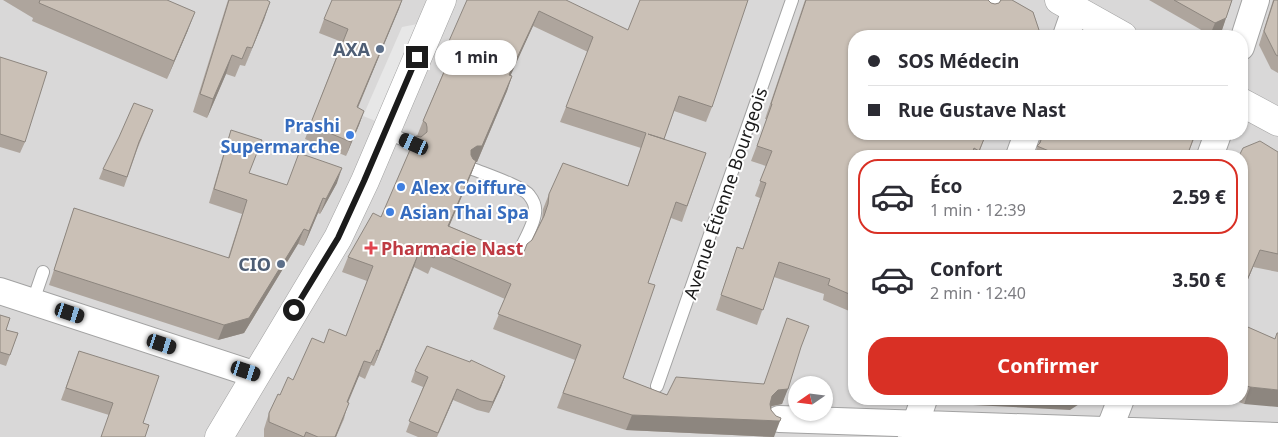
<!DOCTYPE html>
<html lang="fr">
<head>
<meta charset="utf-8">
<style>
  :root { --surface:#fff; --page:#f2f2f3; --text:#2b2b33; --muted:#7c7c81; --line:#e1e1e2; --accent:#d93025 }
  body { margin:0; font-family:"Noto Sans",sans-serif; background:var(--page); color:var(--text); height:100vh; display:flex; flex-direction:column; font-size:19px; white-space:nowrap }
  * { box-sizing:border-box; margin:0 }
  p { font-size:16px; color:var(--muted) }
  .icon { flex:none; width:28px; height:28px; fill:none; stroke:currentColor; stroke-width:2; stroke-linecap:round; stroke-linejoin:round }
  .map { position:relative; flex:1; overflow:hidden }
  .panel { position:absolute; left:848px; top:150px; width:400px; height:255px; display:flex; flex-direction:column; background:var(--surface); border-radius:20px; box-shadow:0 1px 4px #0004 }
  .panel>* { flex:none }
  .banner { position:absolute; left:848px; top:30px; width:400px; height:110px; border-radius:20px; box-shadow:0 1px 4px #0004; display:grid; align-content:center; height:110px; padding:0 20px; background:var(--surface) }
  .needle { width:32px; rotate:256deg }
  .fabs { position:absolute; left:788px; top:376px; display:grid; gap:10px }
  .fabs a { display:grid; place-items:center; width:45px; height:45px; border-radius:50%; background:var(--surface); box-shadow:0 1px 4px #0004; font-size:25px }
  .end { position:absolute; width:22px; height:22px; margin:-11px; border:6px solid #1b1b1b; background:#fff; box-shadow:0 0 0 2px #fff }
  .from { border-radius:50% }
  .bubble { position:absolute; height:35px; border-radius:18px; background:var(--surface); box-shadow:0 1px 4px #0004; font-size:16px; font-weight:700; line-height:35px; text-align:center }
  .car { position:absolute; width:15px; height:30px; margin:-15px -8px; border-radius:6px; box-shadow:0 0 4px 1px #0007; background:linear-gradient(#222 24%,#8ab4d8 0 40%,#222 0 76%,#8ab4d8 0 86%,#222 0) }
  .banner b { display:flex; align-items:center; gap:18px; height:48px; font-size:19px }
  .banner b+b { border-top:1px solid var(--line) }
  .banner i { width:12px; height:12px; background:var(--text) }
  ul { padding:9px 0 0; list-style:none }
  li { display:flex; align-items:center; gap:15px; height:75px; margin:0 10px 8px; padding:0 10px; border:2px solid transparent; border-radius:20px }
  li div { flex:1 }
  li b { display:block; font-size:19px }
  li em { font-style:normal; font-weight:700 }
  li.current { border-color:var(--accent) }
  li>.icon { width:45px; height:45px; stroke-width:1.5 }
  .primary-button { display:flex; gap:10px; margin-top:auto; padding:10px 20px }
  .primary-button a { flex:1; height:58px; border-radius:20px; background:var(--accent); color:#fff; font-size:20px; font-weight:700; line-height:58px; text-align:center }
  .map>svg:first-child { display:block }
  .residential { fill:#d9d8d8; fill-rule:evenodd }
  .parking { fill:#e7e7e7 }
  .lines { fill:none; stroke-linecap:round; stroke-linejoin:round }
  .service-casing { stroke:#a2a2a2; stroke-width:14 }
  .minor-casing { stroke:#a2a2a2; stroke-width:28 }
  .tertiary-casing { stroke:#a2a2a2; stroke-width:29 }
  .service { stroke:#fff; stroke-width:12 }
  .minor { stroke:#fff; stroke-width:26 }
  .tertiary { stroke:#fff; stroke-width:28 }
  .wall { fill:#aea59d; fill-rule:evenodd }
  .shaded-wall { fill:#8d867f }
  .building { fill:#cac0b6; stroke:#8d867f; fill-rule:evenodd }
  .route { stroke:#1b1b1b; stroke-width:6 }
  .service-dot { fill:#5c6f8a; stroke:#fff; stroke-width:2 }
  .shop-dot { fill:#3f7fe0; stroke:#fff; stroke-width:2 }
  .health-dot { fill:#e0444e; stroke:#fff; stroke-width:2 }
  .labels { text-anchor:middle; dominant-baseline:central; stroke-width:4; stroke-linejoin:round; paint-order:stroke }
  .service-label { font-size:18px; font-weight:bold; fill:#4e5e75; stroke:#fff; text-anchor:end }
  .shop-label { font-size:18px; font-weight:bold; fill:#366cbe; stroke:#fff; text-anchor:start }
  .street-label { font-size:18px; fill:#1b1b1b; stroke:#fff }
  .health-label { font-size:18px; font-weight:bold; fill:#be3a42; stroke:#fff; text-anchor:start }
</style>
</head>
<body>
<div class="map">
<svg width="1278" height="437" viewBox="0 0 1278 437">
  <rect width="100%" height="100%" fill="#eeeae0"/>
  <!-- residential -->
  <path class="residential" d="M0,0h1278v437h-1278zM854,36h387v98h-387zM854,156h387v243h-387zM796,385h28v27h-28z"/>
  <!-- parking -->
  <path class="parking" d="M433,21l-45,105 -25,-10 39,-89z"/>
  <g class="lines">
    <!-- service casing -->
    <g class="service-casing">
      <path id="service" d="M989,11l5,-11
        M385,132l29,12
        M473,169c12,5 50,18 56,26 4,5 7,12 6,18 -1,12 -11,28 -16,39
        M33,301l10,-29
        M657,386l135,-386"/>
    </g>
    <!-- minor casing -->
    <g class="minor-casing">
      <path id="minor" d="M1066,36l9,-26
        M1241,47l15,-47
        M1019,156l8,-22
        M1210,156l8,-22
        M0,291l256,84
        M779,419l499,17
        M1109,430l12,-31
        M911,437l13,-38"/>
    </g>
    <!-- tertiary casing -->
    <g class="tertiary-casing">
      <path id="tertiary" d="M1059,0l64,36
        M1241,102l37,20
        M219,437l119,-199 27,-57 77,-181"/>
    </g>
    <!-- service -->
    <use href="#service" class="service"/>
    <!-- minor -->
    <use href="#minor" class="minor"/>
    <!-- tertiary -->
    <use href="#tertiary" class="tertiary"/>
  </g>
  <!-- wall -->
  <path class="wall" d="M3,0h164l21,30 -21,49 -135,-58 1,-3z
    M228,0h39l3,2 -25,64 -5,-1 -5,12 -9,-3 -19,44 -14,-6z
    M402,0l-44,108 6,3 -5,14 -13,31 -41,-17 37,-97 -23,-9 5,-14z
    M566,0l146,107 -6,15 -32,-11 -10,28 42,14 -24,69 -11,-4 -23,65 -25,95 44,17 96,-11 36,-31 -17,51 -10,2 -2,1 4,30 -148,-7 -69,-22 18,-48 -82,-31 12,-30 -74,-32 -3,7 -14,-7 -40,99 -3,-1 -6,14 -6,-3 -11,27 -4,16 -8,18h-72v-8l5,-16 11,-18 13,-15 31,-37 22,-7 21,-55 -25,-9 6,-15 33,-40 36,-81 6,-15 26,-62 -5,-2 5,-16zM533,26l55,26 -28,70 81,26 -13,37 -79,9 -6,15 -1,10 -10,21 -10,17 -73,-31 21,-49 6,-15h1l30,-71 5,-15 -2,-1z
    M805,0h183l3,3 4,1 4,-1 2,-3h11l21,12 8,24h-187v98h132l-8,22h-124v157l-31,-13 1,-6 -50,-17 -17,48 -41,-15 21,-63 6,2 17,-51 -5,-2 11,-30 -15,-5 16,-42h-2z
    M1149,0h83l-10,30 -12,5z
    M1273,0h5v73l-7,-4 -12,-24z
    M0,57l25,85 -5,11 -20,-6z
    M153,110l-16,40 -13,37 -25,-8 4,-10z
    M231,130l18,43 38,12 50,-2 -17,31 -2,-1 -14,33 -6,-2 -54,89 -26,7 -169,-55 25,-77 154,50 14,-44 -33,-11 17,-58z
    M1042,134h154l-9,22h-153z
    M1278,152v120l-25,-5 -12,29v-140z
    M0,315l6,15 12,3 -12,33 -6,-2z
    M1241,324l34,15 3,-6 -34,71 -13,-5h10z
    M79,351l64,72 -34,-8 -48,-15z
    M415,371l90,5 -4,11 -12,26 -12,-3 -24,-10 -16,37h-19l-12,-5 17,-45 -12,-5z"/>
  <!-- shaded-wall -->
  <path class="shaded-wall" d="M402,0l-3,9 -47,112 5,-14z
    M270,2l-6,18 -19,46 7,-18z
    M539,11l-6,15 -29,64 5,-15z
    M195,12l-7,18 -21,49 7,-18z
    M1226,18l-4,12 -12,5 5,-12z
    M232,55l-6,19 -19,44 6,-19z
    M512,76l-5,15 -30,71h-1l-6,15 -27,64 23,-75 5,-16z
    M364,111l-5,14 -13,31 5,-14z
    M342,168l-5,15 -17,31 6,-15z
    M323,198l-5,15 -14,33 5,-15z
    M304,229l-6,15 -54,89 -26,7 6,-15z
    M1260,250l-7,17 -12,29v-2z
    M419,252l-5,15 -40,99 5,-15z
    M364,361l-5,15 -18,42 6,-16z
    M505,376l-4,11 -12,26 4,-11z
    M1250,387l28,3v17l-34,-3z
    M457,389l-4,11 -16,37z
    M788,389l-6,15 -10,2 -6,6 6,-16 6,-6z
    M975,399h112l-17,11 -97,-5z
    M1149,399h50l-2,5 -49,-3z
    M349,403l-13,34h-1z
    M632,415l148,6 -6,16 -148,-7z"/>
  <!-- building -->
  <path class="building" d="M40,0h127l28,12 -21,49 -135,-58z
    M229,0h38l3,2 -18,46 -5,-1 -5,12 -10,-4 -19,44 -13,-5z
    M332,0h70l-45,107 7,4 -13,31 -41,-17 38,-96 -24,-10z
    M467,0h99l62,30 12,-30h108l-36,107 -33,-11 -15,43 -16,-5 58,19 -19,53 -11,-4 -28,81 7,2 -32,93 44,17 9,-18 88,7 23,-66 22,8 -8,21 -13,42 -10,1 -6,6 -2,8 1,6 5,6 5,2 -1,3 -148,-6 -69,-22 18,-48 -83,-31 13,-30 -74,-32 -3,6 -15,-6 -40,99 -2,-1 -6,13 -7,-2 -17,41 2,1 -14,34h-17l-12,-5 -2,5 -35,-15v-9l9,-19 2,1 8,-18 5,3 19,-42 12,5 5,-14 17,7 27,-70 -25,-9 25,-44 8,4 35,-81 5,1 6,-5v-5l-1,-4 -3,-2 33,-77 -7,-3zM539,11l54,26 -27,70 80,26 -18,53 -65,-23 -14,31 -1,10 -4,12 -12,24 -5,4 -5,13 -74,-31 28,-65 -3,-2 -2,-4v-5l6,-4h5l30,-70 -3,-1z
    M806,0h182l3,3 4,1 4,-1 2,-3h11l21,12 8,24h-187v98h132l-7,17 -5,-3 -3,8h-117v140l-26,-11 2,-6 -51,-17 -16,48 -42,-15 16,-48 6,2 23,-66 -6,-2 12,-30 -15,-5 15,-42h-1z
    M1174,0h58l-6,18 -11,5z
    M1274,0h4v56l-2,-1 -12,-24z
    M0,57l47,15 -22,70 -25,-8z
    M134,103l19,7 -14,32 -12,35 -24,-8 16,-32z
    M231,130l31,10 -13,33 38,12 12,-32 43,15 -16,31 -3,-1 -14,33 -5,-2 -55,89 -25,7 -170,-55 20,-62 155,50 18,-58 -33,-11z
    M1043,134h152l-8,22h-126l-24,-10 3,-3z
    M1260,141l18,11v102l-18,-4 -19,44v-138h-2l4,-8z
    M0,315l10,3 -4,12 12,3 -8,22 -10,-3z
    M1241,324l34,15 2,-6h1v57l-28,-3 -9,-3z
    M427,346l43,16 1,-2 34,16 -12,26 -12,-2 -24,-11 -19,44 -29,-12 19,-44 -13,-6z
    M79,351l80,25 -16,47 6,2 -4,12h-44l12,-34 -47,-15z"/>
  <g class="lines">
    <!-- route -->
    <path class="route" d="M294,310l44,-72 26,-57 53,-124"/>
  </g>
  <!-- markers -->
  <g class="service-dot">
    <circle cx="380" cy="49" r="5"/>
    <circle cx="281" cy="264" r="5"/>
  </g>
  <g class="shop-dot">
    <circle cx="350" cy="135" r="5"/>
    <circle cx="401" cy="187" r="5"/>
    <circle cx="390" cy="212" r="5"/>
  </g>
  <path class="health-dot" d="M368.5 240.5h5v5h5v5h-5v5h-5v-5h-5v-5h5z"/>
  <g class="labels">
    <!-- service labels -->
    <g class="service-label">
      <text x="370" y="49">AXA</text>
      <text x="271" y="264">CIO</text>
    </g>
    <!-- shop labels -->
    <g class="shop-label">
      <text x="340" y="125" text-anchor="end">Prashi<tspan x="340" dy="21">Supermarche</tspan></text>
      <text x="411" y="187">Alex Coiffure</text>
      <text x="400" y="212">Asian Thai Spa</text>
    </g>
    <!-- street labels -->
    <g class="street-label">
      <text transform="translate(725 193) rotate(-71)">Avenue Étienne Bourgeois</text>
    </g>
    <!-- health labels -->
    <g class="health-label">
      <text x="381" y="248">Pharmacie Nast</text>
    </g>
  </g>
</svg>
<div class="fabs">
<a><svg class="needle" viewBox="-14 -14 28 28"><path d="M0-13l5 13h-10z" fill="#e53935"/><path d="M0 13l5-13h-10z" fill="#7c7c81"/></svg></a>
</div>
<i class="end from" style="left:294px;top:310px"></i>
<i class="end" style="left:417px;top:57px"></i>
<div class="bubble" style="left:435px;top:40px;width:82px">1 min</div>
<i class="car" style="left:414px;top:144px;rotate:294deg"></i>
<i class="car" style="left:70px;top:313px;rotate:108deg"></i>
<i class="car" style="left:162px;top:344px;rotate:108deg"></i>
<i class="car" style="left:246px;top:371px;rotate:108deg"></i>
<div class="banner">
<b><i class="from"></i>SOS Médecin</b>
<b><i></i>Rue Gustave Nast</b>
</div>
<section class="panel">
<ul>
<li class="current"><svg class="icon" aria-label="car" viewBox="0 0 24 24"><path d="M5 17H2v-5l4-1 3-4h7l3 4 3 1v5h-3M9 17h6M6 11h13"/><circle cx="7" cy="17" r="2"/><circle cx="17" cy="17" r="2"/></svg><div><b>Éco</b><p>1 min · 12:39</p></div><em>2.59 €</em></li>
<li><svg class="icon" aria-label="car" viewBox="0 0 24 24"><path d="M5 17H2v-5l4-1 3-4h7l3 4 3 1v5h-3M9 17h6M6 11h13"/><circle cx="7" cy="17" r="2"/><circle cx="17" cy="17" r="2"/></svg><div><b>Confort</b><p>2 min · 12:40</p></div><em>3.50 €</em></li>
</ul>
<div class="primary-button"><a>Confirmer</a></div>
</section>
</div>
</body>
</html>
